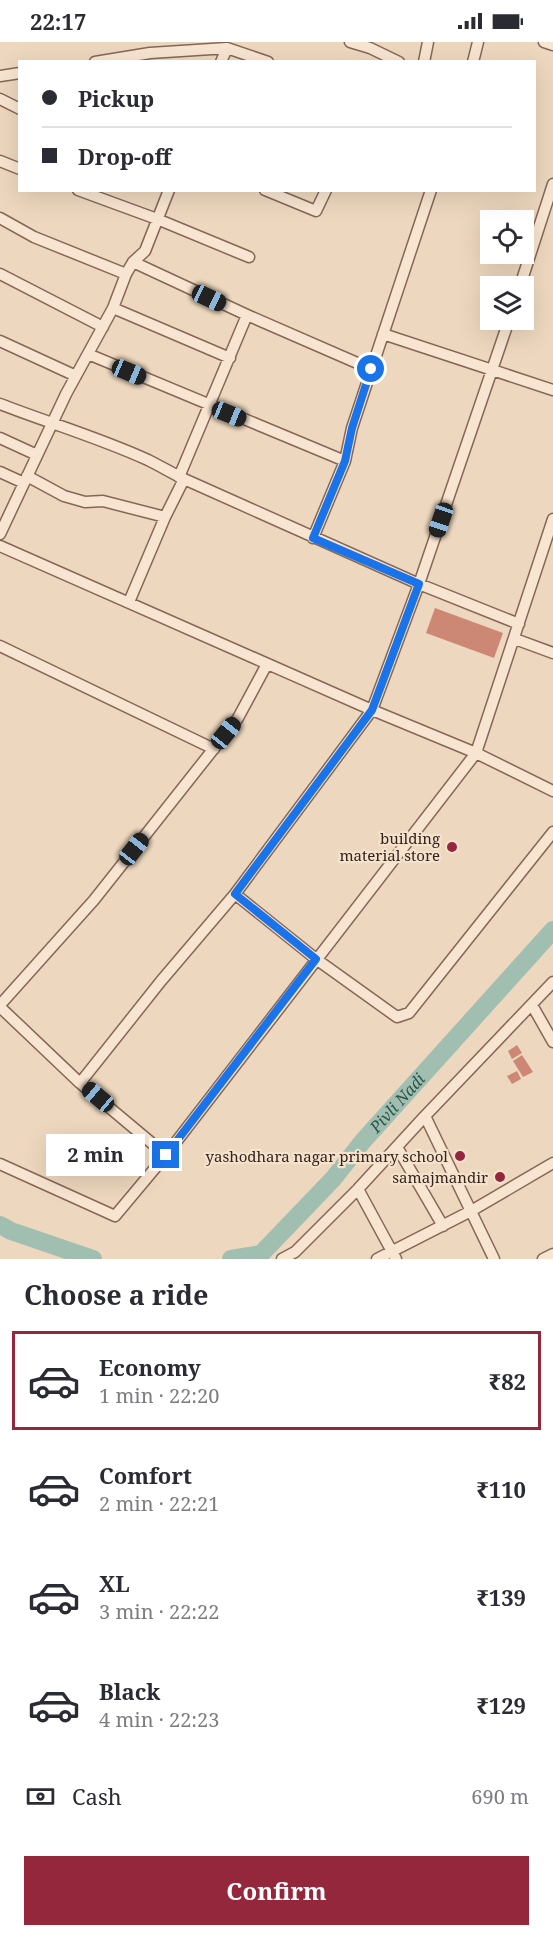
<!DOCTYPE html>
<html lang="en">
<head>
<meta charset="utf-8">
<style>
  :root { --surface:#fff; --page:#f7f7f7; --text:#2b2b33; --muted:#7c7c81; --line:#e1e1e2; --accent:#94273c }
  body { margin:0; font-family:"Noto Serif",serif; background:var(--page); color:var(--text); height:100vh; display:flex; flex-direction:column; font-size:22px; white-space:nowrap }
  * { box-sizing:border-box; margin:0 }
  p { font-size:20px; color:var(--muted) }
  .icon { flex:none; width:33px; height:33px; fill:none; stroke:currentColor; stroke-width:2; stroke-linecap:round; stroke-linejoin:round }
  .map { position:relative; height:1217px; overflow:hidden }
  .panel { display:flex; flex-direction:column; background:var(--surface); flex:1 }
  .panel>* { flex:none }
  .banner { position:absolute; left:18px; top:18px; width:518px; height:132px; border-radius:0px; box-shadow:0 6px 24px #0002; display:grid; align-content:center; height:132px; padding:0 24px; background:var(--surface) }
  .controls { position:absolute; left:480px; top:168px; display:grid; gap:12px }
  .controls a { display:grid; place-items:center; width:54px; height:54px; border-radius:0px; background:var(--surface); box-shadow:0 6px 24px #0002; font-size:30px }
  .end { position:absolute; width:27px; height:27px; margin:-14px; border:8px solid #1a73e8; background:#fff; box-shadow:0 0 0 3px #fff }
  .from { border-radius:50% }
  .bubble { position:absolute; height:42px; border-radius:0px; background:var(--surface); box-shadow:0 6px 24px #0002; font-size:20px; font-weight:700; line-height:42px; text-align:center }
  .car { position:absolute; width:18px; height:36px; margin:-18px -9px; border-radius:8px; box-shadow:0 0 4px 2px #0007; background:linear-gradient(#222 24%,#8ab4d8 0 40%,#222 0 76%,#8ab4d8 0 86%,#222 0) }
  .banner b { display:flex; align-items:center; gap:21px; height:57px; font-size:22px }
  .banner b+b { border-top:2px solid var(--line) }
  .banner i { width:15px; height:15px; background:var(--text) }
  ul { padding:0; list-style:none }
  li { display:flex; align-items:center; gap:18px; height:99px; margin:0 12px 9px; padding:0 12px; border:3px solid transparent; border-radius:0px }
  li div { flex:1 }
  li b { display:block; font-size:22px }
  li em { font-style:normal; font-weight:700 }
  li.selected { border-color:var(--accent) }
  li>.icon { width:54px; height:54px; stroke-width:1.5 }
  h2 { padding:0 24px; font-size:27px; line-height:72px }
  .pay { display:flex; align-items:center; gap:15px; height:66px; padding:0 24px; font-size:22px }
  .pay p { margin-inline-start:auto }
  .button { display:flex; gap:12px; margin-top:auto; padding:12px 24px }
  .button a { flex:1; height:69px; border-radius:0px; background:var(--accent); color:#fff; font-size:24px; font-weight:700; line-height:69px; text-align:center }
  .status { display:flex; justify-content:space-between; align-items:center; height:42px; padding:0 30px; background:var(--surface); direction:ltr }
  .status svg { height:16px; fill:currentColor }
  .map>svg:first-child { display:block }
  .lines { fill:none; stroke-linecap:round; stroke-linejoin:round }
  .river { stroke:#a1bfb1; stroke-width:18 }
  .building { fill:#cc8874 }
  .minor-casing { stroke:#856757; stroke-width:13 }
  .minor { stroke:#f8e5d1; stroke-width:10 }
  .route { stroke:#1a73e8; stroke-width:8 }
  .poi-dot { fill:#94273c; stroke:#f5e2cd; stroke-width:2 }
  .labels { text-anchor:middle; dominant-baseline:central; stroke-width:4.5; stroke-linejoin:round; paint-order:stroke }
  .poi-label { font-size:15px; fill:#35231c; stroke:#f5e2cd; text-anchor:end }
  .water-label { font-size:16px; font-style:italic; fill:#2b554a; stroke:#f5e2cd }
</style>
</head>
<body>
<div class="status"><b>22:17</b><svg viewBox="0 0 49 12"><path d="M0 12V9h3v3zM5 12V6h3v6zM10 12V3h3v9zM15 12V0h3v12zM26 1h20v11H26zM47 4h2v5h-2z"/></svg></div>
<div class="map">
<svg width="553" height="1217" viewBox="0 0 553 1217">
  <rect width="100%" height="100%" fill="#edd7be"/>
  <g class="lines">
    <!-- river -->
    <g class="river">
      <path d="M0,1183l11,6 82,28"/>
      <path id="s1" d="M231,1217l30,-5 72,-75 30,-38 190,-211"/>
    </g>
  </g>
  <!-- building -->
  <path class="building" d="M435,566l68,25 -9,25 -68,-25z
    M517,1003l5,8 -10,6 -4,-8z
    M522,1013l11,17 -10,5 -10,-16z
    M517,1029l4,8 -9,5 -5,-8z"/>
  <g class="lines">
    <!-- minor casing -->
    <g class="minor-casing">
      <path id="minor" d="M350,0l20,6 29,14
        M544,0l9,3
        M95,20l55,-9 77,-5
        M221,20l6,-14 41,14
        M424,20l4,-20
        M473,20l5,-20
        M0,34l20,-3
        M0,57l20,10
        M0,119l20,8
        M78,148l79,29 92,38
        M265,148l51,21 10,-21
        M0,176l34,19 92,37
        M133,220l114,53 -68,162
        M0,232l103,53
        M520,244l33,-102
        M113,266l117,50
        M247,273l124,54
        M383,292l170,56
        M0,299l76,35
        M88,312l257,107
        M0,362c49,19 100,34 148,56 12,6 24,13 36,19l-19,38
        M0,396l37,17
        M0,430l24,11
        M27,434l37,20 21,6 18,-1 62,16 -36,85
        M184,437l235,105 100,40
        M0,492l66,-140 47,-86 13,-34 7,-12 12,-11 24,-61
        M313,496l32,-77 7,-33 79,-238
        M0,504l372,164 104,43 77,38
        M515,597l38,14
        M0,604l214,103
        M235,852l81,65 81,58 12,-4 144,-181
        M0,963l94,-105 144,-182 29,-54
        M532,963l21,37
        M0,965l80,76 81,-102 74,-87 137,-184 47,-126 90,-264
        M80,1041l86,72
        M397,1105l46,79
        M0,1122l115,52 51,-61 310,-402 77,-234
        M358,1147l38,70
        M282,1217l13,-7 63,-63 67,-73
        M377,1217l94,-48 82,-48
        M494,1217l-69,-143 128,-134
        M543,1217l10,-5"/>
    </g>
    <!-- minor -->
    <use href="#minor" class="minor"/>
  </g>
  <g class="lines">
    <!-- route -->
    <path class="route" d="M166,1113l150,-196 -81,-65 137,-184 47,-126 -106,-46 32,-77 7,-33 19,-59"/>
  </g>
  <!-- markers -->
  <g class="poi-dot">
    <circle cx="452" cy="805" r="6"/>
    <circle cx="460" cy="1114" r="6"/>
    <circle cx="500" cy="1135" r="6"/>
  </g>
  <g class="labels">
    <!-- poi labels -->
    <g class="poi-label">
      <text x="440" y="796">building<tspan x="440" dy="17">material store</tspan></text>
      <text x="448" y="1114">yashodhara nagar primary school</text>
      <text x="488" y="1135">samajmandir</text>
    </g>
    <!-- water labels -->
    <g class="water-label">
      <text stroke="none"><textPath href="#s1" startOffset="234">Pivli Nadi</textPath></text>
    </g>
  </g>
</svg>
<div class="controls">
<a><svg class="icon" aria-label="locate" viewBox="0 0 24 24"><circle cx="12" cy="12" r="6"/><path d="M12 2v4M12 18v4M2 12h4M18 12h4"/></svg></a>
<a><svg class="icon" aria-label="layers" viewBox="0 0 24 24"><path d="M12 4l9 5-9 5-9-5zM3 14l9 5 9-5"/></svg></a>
</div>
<i class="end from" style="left:371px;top:327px"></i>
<i class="end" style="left:166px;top:1113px"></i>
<div class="bubble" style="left:46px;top:1092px;width:99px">2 min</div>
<i class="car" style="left:209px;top:256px;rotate:115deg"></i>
<i class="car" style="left:129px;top:330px;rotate:113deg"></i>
<i class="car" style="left:229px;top:372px;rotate:112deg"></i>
<i class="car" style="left:441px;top:478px;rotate:199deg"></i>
<i class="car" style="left:226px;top:691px;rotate:39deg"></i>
<i class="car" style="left:134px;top:807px;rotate:38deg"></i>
<i class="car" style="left:98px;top:1055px;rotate:310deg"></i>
<div class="banner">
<b><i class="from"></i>Pickup</b>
<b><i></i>Drop-off</b>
</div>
</div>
<section class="panel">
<h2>Choose a ride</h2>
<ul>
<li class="selected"><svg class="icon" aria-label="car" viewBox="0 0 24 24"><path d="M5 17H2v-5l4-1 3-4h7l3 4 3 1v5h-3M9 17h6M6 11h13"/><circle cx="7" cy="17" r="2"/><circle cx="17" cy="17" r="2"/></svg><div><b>Economy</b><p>1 min · 22:20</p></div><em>₹82</em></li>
<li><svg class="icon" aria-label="car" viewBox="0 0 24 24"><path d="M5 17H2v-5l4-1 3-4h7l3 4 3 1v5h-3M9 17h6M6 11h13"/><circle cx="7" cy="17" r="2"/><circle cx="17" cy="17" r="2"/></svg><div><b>Comfort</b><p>2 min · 22:21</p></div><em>₹110</em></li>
<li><svg class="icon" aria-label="car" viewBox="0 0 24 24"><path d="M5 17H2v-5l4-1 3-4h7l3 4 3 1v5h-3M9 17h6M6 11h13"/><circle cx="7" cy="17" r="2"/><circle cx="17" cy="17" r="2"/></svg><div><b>XL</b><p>3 min · 22:22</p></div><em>₹139</em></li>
<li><svg class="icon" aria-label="car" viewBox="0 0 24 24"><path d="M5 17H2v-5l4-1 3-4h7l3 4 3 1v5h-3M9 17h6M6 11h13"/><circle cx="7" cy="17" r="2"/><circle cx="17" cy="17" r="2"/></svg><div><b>Black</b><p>4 min · 22:23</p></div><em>₹129</em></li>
</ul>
<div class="pay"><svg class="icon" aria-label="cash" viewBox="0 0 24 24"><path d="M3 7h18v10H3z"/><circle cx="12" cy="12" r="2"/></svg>Cash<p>690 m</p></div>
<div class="button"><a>Confirm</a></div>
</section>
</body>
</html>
